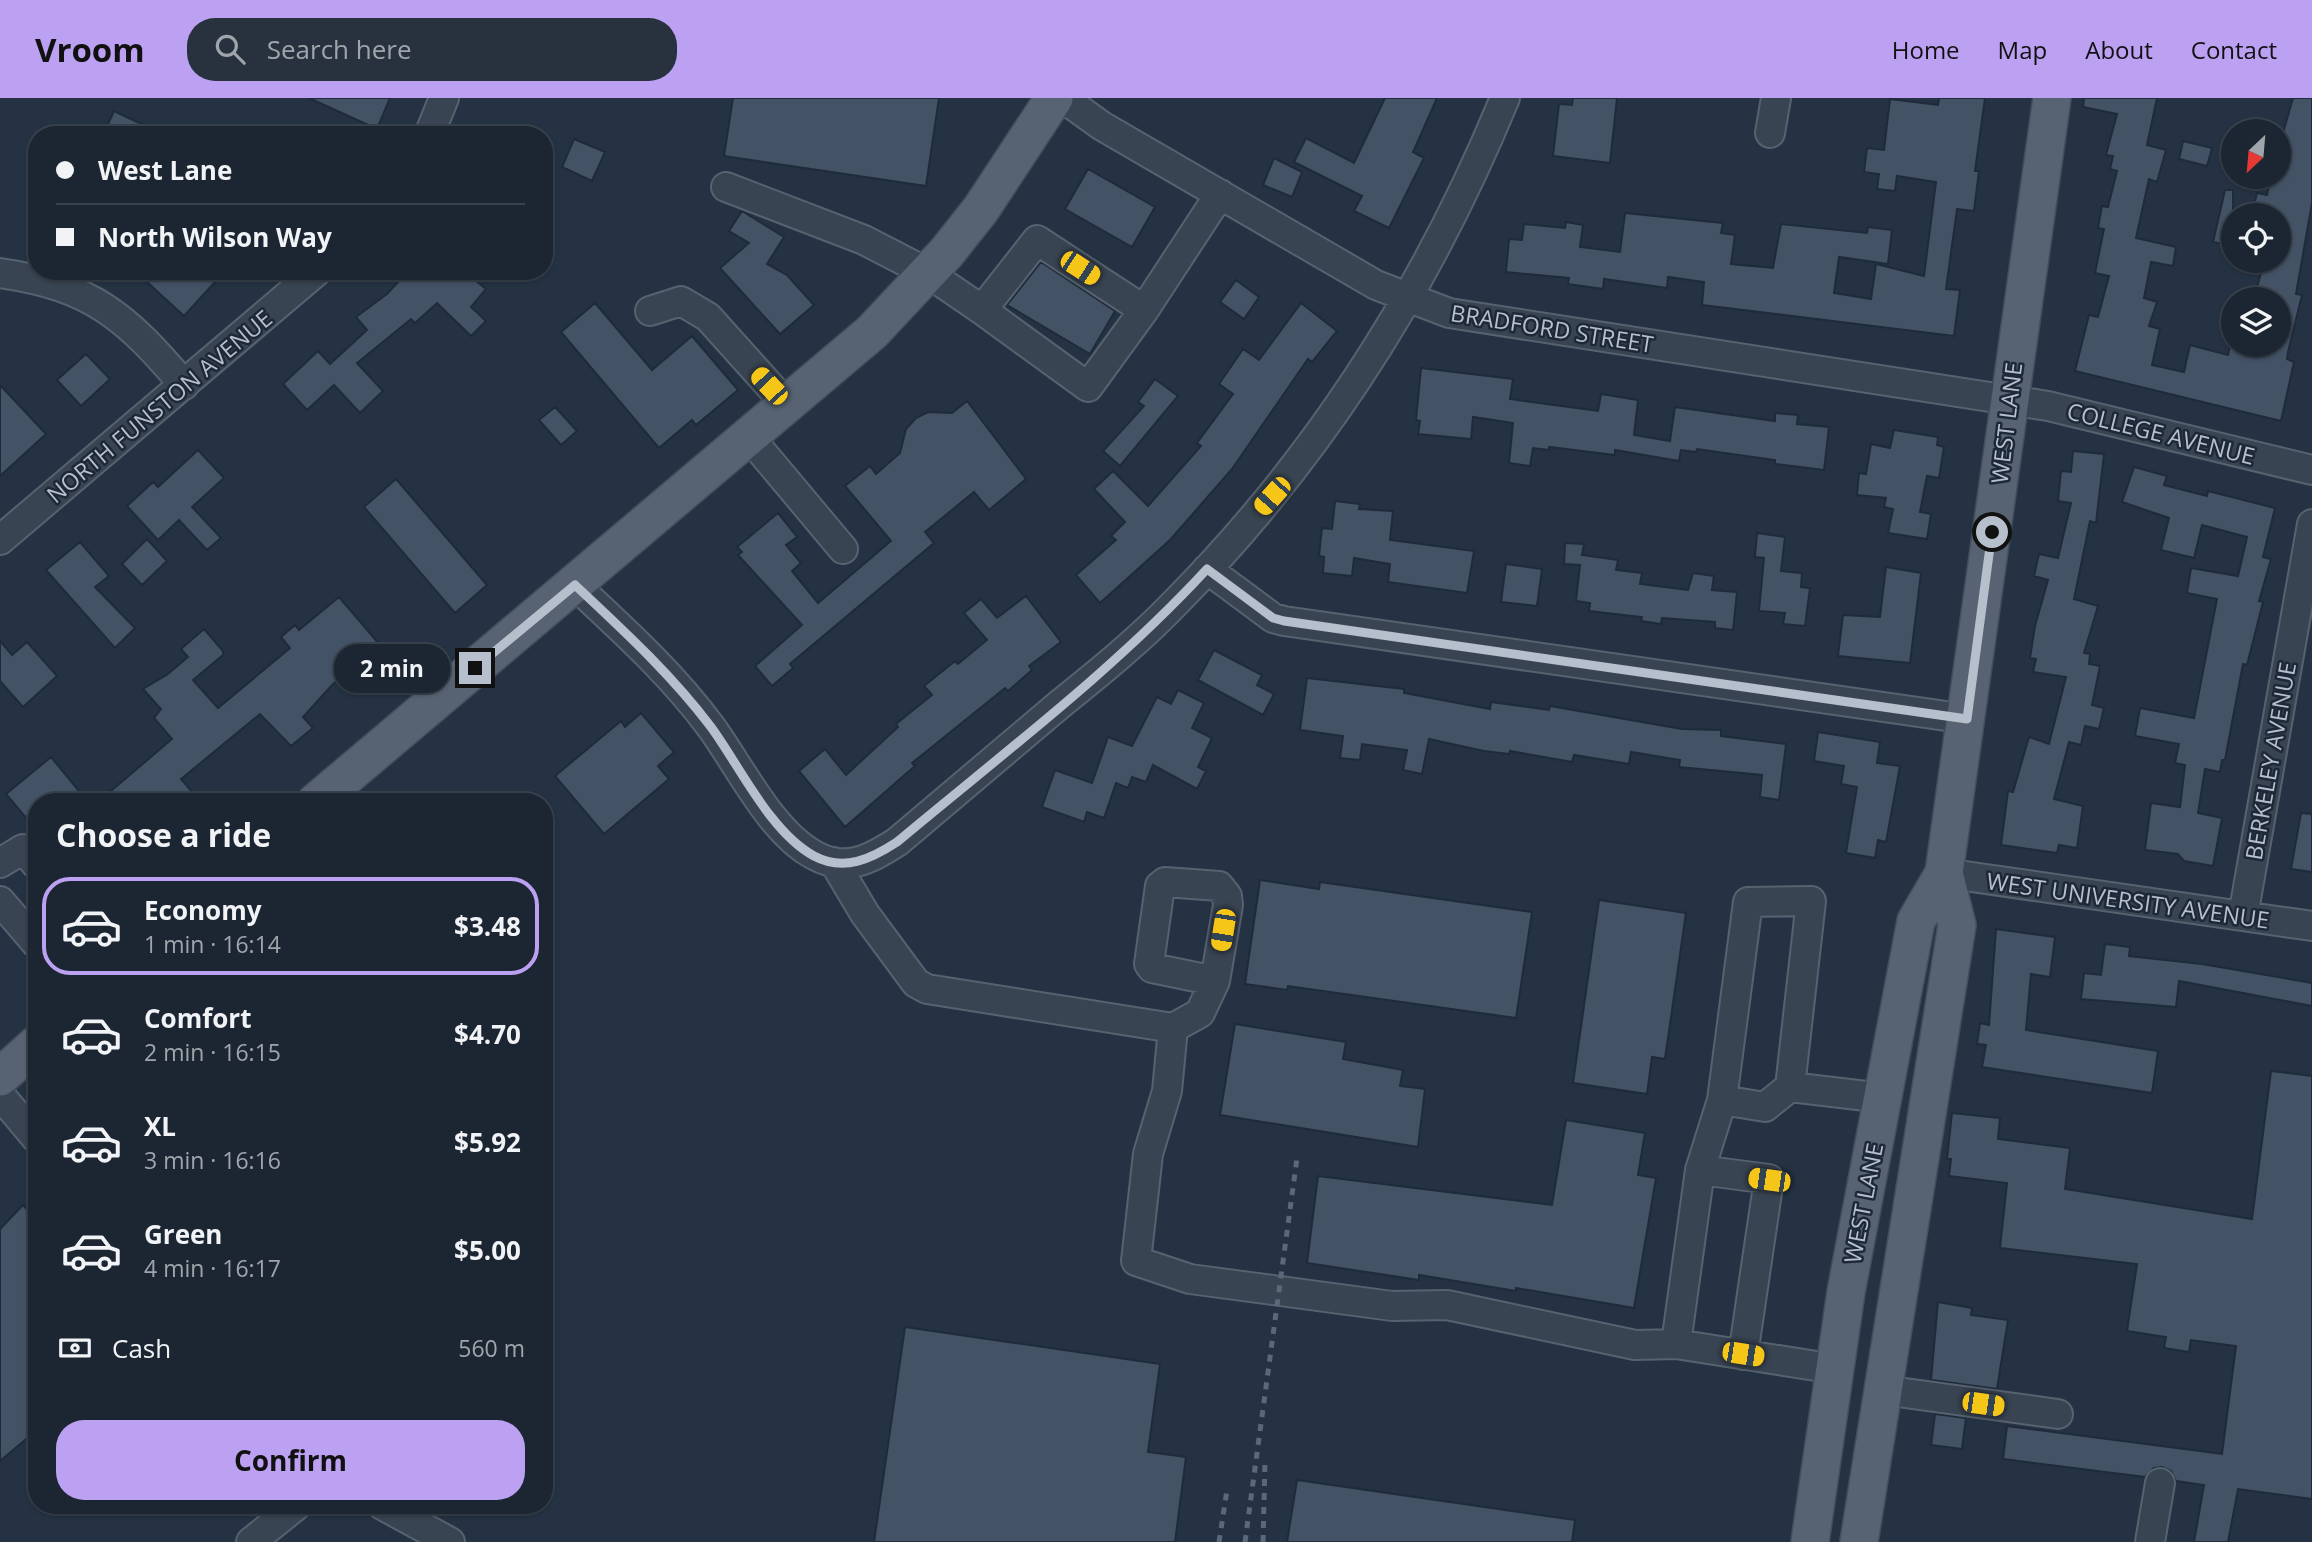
<!DOCTYPE html>
<html lang="en">
<head>
<meta charset="utf-8">
<style>
  :root { --surface:#1b2632; --page:#28323e; --text:#f1f3f6; --muted:#a0a5ac; --line:#39434d; --accent:#bca0f2 }
  body { margin:0; font-family:"Open Sans",sans-serif; background:var(--page); color:var(--text); height:100vh; display:flex; flex-direction:column; font-size:26px; white-space:nowrap }
  * { box-sizing:border-box; margin:0 }
  p { font-size:23px; color:var(--muted) }
  .icon { flex:none; width:38px; height:38px; fill:none; stroke:currentColor; stroke-width:2; stroke-linecap:round; stroke-linejoin:round }
  .map { position:relative; flex:1; overflow:hidden }
  .details { position:absolute; left:28px; top:695px; width:525px; height:721px; display:flex; flex-direction:column; background:var(--surface); border-radius:28px; box-shadow:0 2px 5px #0004,0 0 0 2px var(--line) }
  .details>* { flex:none }
  .hud { position:absolute; left:28px; top:28px; width:525px; height:154px; border-radius:28px; box-shadow:0 2px 5px #0004,0 0 0 2px var(--line); display:grid; align-content:center; height:154px; padding:0 28px; background:var(--surface) }
  .needle { width:46px; rotate:206deg }
  .tools { position:absolute; left:2221px; top:21px; display:grid; gap:14px }
  .tools a { display:grid; place-items:center; width:70px; height:70px; border-radius:50%; background:var(--surface); box-shadow:0 2px 5px #0004,0 0 0 2px var(--line); font-size:35px }
  .end { position:absolute; width:32px; height:32px; margin:-16px; border:9px solid #b6bfcc; background:#111; box-shadow:0 0 0 4px #111 }
  .from { border-radius:50% }
  .bubble { position:absolute; height:49px; border-radius:24px; background:var(--surface); box-shadow:0 2px 5px #0004,0 0 0 2px var(--line); font-size:23px; font-weight:700; line-height:49px; text-align:center }
  .car { position:absolute; width:21px; height:42px; margin:-21px -10px; border-radius:9px; box-shadow:0 0 5px 2px #0007; background:linear-gradient(#f5c518 24%,#345 0 40%,#f5c518 0 76%,#345 0 86%,#f5c518 0) }
  .hud b { display:flex; align-items:center; gap:24px; height:66px; font-size:26px }
  .hud b+b { border-top:2px solid var(--line) }
  .hud i { width:18px; height:18px; background:var(--text) }
  ul { padding:0; list-style:none }
  li { display:flex; align-items:center; gap:21px; height:98px; margin:0 14px 10px; padding:0 14px; border:4px solid transparent; border-radius:28px }
  li div { flex:1 }
  li b { display:block; font-size:26px }
  li em { font-style:normal; font-weight:700 }
  li.current { border-color:var(--accent) }
  li>.icon { width:63px; height:63px; stroke-width:1.5 }
  h2 { padding:0 28px; font-size:32px; line-height:84px }
  .pay { display:flex; align-items:center; gap:18px; height:77px; padding:0 28px; font-size:26px }
  .pay p { margin-inline-start:auto }
  .cta { display:flex; gap:14px; margin-top:auto; padding:14px 28px }
  .cta a { flex:1; height:80px; border-radius:28px; background:var(--accent); color:#111; font-size:28px; font-weight:700; line-height:80px; text-align:center }
  header { display:flex; align-items:center; gap:42px; box-sizing:border-box; height:98px; padding:0 35px; background:var(--accent); color:#111 }
  header strong { font-size:33px }
  nav { display:flex; gap:38px; margin-inline-start:auto; font-size:24px }
  .search { width:490px; height:63px; background:var(--page); display:flex; align-items:center; gap:18px; box-sizing:border-box; padding:0 24px; border-radius:28px; color:var(--muted); font-size:26px }
  .map>svg:first-child { display:block }
  .building { fill:#435265; stroke:#1f2b3a; stroke-width:2 }
  .lines { fill:none; stroke-linecap:round; stroke-linejoin:round }
  .minor-casing { stroke:#576270; stroke-width:32 }
  .major-casing { stroke:#434d5c; stroke-width:40 }
  .minor { stroke:#394452; stroke-width:28 }
  .major { stroke:#576372; stroke-width:37 }
  .rail { stroke:#5b687a; stroke-width:5; stroke-dasharray:7 7; stroke-linecap:butt }
  .route { stroke:#b6bfcc; stroke-width:9 }
  .labels { text-anchor:middle; dominant-baseline:central; stroke-width:5; stroke-linejoin:round; paint-order:stroke }
  .street-label { font-size:23px; fill:#b6bfcc; stroke:#1d2938 }
</style>
</head>
<body>
<header>
<strong>Vroom</strong>
<div class="search"><svg class="icon" aria-label="search" viewBox="0 0 24 24"><circle cx="10" cy="10" r="6"/><path d="M15 15l6 6"/></svg>Search here</div>
<nav><a>Home</a><a>Map</a><a>About</a><a>Contact</a></nav>
</header>
<div class="map">
<svg width="2312" height="1444" viewBox="0 0 2312 1444">
  <rect width="100%" height="100%" fill="#243243"/>
  <!-- building -->
  <path class="building" d="M309,0h81l-13,31z
    M733,0h206l-13,88 -202,-30z
    M1385,0h52l-24,54 11,6 -35,70 -35,-17 8,-15 -68,-34 12,-24 48,25z
    M1573,0h44l-7,65 -57,-7 6,-52 13,1z
    M1939,0h46l-10,73h4l-5,40 -17,-2 -11,80 14,1 -6,46 -252,-31 2,-23 -36,-5 -1,11 -63,-9 -1,10 -35,-5 1,-6 -63,-6 3,-33 13,1 2,-16 41,4 1,-6 17,3 -3,22 40,5 5,-39 98,10 -2,10 14,2 -4,29 42,4 8,-44 86,9 1,-6 24,3 -4,34 -49,-7 -5,36 37,6 5,-35 48,12 12,-94 -39,-6 -2,15 -18,-2 2,-15 -15,-2 3,-24 17,2 6,-51 48,6z
    M2084,0h73l-10,47 19,5 -9,32 -8,-3 -13,59 40,9 -3,19 -22,-4 -7,36 13,4 -8,24 11,3 -8,36 32,7 6,-27 38,10 3,-15 2,5h28l17,4v-50h-24l10,-38h14v-46l-26,-2 5,-20 10,2 4,-18h7v-27l15,-52h19v105l-16,91 6,1 -14,57 -1,7 7,3 -13,59 -206,-50 14,-56 9,2 11,-41 -14,-3 9,-44 -6,-1 4,-22 6,1 9,-36 -7,-2 3,-13 -7,-1 11,-41 -34,-7z
    M114,13l51,24h-62z
    M574,41l31,13 -13,29 -30,-14z
    M2183,43l29,7 -5,18 -28,-7z
    M1274,60l28,14 -10,25 -29,-12z
    M1088,71l67,38 -23,40 -67,-38z
    M2225,92h8v56l-20,-4z
    M742,113l42,26 -17,27 20,11 27,30 -34,29 -60,-66 29,-25 -20,-12z
    M1041,164l74,49 -25,43 -83,-49z
    M135,173h90l-41,45z
    M408,173h56l22,18 -15,18 15,14 -15,15 -34,-33 -22,20 -4,-4 -54,44 26,28 -23,22 -26,-28 -27,25 -24,-26 35,-33 12,13 37,-34 -11,-13 31,-23z
    M1236,182l23,17 -15,22 -24,-17z
    M595,205l57,67 40,-34 46,54 -42,35 -4,-5 -33,28 -98,-116z
    M1301,205l36,28 -25,31 -4,-3 -76,110 -62,71 -70,63 -24,-28 40,-35 -5,-4 14,-14 -31,-33 19,-18 35,35 53,-60 -4,-3 36,-49 -14,-10 24,-35 16,11z
    M86,256l24,25 -29,27 -24,-26z
    M1421,270l92,11 -3,20 88,12 3,-17 37,6 -4,35 36,6 5,-34 100,14v-8l23,2 -1,9 32,3 -5,43 -49,-6v-4l-78,-11 -1,3 -15,-2 -2,11 -64,-11v5l-66,-8v3l-16,-2 -3,18 -21,-3 4,-40 -40,-6 -2,22 -53,-5 2,-13 -4,-1z
    M1155,281l23,17 -58,70 -17,-15 41,-45 -6,-4z
    M0,287l46,49 -46,42z
    M967,303l59,78 -37,31 -15,-18 -49,40 9,11 -144,121 3,4 -21,18 -17,-20 47,-41 -64,-70 4,-3 -5,-5 41,-34 19,24 -11,8 15,18 -9,8 26,32 73,-62 -46,-55 25,-20 6,8 24,-21 6,-24 10,-11 12,-6 24,1z
    M555,309l22,24 -16,14 -22,-25z
    M1894,332l44,7 -1,8 7,2 -5,31 -12,-2 -7,36 11,2 -4,25 -39,-6 5,-24 -9,-2 2,-9 -29,-3 2,-22 7,1 5,-30 19,4z
    M198,352l26,28 -32,29 29,31 -14,12 -28,-30 -21,20 -31,-34 26,-24 5,5z
    M2073,353l31,3 -8,69 -6,-2 -16,78 24,7 -14,47 6,1 -1,10 11,2 -8,39 12,3 -5,21 -14,-3 -4,19 -12,-3 -15,57 29,7 -6,42 -18,-3 -2,8 -56,-8 7,-54 5,1 16,-55 20,7 17,-67 -33,-5 3,-13 -6,-1 5,-32 13,-46 -14,-4 5,-22 19,4 13,-55 -13,-2 3,-30 10,1z
    M2134,369l33,9 -3,9 43,11 1,-5 67,17 -12,49 8,2 -12,42 4,1 -16,63 -4,-1 -18,96h-3l-2,12 -15,-3 -7,44 24,5 -9,48 -29,-5 -6,-7 -33,-4 6,-47 29,4 5,-42 -10,-2 4,-19 -44,-8 5,-28 54,10 23,-119 -30,-6 4,-25 47,8 9,-39 -45,-12 -8,33 -33,-8 8,-32 -47,-16z
    M396,381l91,106 -32,28 -91,-106z
    M1335,403l25,3 -1,5 34,2 -3,29 84,11 -7,42 -79,-11 2,-18 -36,-6 -2,18 -29,-3 1,-16 -5,-1 3,-28 10,1z
    M1757,435l28,4 -4,34 21,2 -1,14 9,1 -5,38 -22,-2 2,-11 -26,-2 5,-53 -9,-1z
    M147,441l20,22 -25,24 -20,-21z
    M80,444l29,34 -14,11 40,41 -20,20 -69,-78z
    M1565,445l19,1 -2,11 36,5 -2,10 26,3 -2,11 48,6 5,-17 21,3 -2,14 25,2 -4,38 -18,-2v-6l-53,-4 -1,6 -20,-3 1,-4 -53,-6 1,-8 -14,-2 4,-36 -16,-1z
    M1506,466l36,5 -5,37 -36,-4z
    M1886,469l35,6 -11,90 -72,-7 5,-41 37,2z
    M1026,498l35,46 -32,24 3,4 -24,21 -3,-3 -93,75 3,3 -70,61 -46,-56 26,-22 21,26 52,-48 -2,-3 36,-29 -8,-9 31,-25 3,3 29,-24 -23,-27 17,-14 16,19z
    M339,499l41,48 -48,40 -29,32 10,11 -22,18 -31,-32 -79,65 20,23h-103l74,-63 -18,-21 7,-9 -18,-20 25,-15 20,-17 -7,-8 23,-20 19,22v4l-30,25 25,28 72,-60 -9,-11 14,-12 4,5z
    M0,543l12,14 15,-13 30,34 -34,31 -23,-26z
    M1214,552l48,25 -5,10 17,9 -11,21 -65,-35z
    M1307,580l97,11v4l86,16 1,-7 58,8 1,-4 132,23 39,1v6l65,8 -7,56 -19,-3 2,-22 -83,-8 1,-7 -49,-8 -2,12 -55,-9 -2,7 -62,-11 -1,3 -25,-3 -55,-12 -7,35 -19,-4 4,-20 -45,-6 -2,16 -20,-2 3,-22 -43,-6z
    M1178,592l26,13 -12,25 20,10 -14,29 8,4 -9,18 -44,-24 -7,17 -14,-5 -4,11 -12,-5 -12,35 -17,-6 -3,10 -42,-15 13,-37 37,13 16,-46 24,9 25,-49 14,7z
    M641,615l33,39 -16,14 11,13 -65,55 -49,-58 66,-55 4,6z
    M1818,634l62,10 -3,21 23,3 -14,76 -8,-2 -3,18 -29,-5 11,-66 -16,-3 3,-18 -30,-5z
    M51,659l37,45h-51v29l-31,-37z
    M2301,715l11,1v58l-21,-3z
    M1260,782l59,9 1,-7 212,30 -16,106 -228,-32 -1,4 -42,-6z
    M1599,802l87,13 -21,146 -13,-2 -5,37 -74,-11z
    M1996,831l59,8 -5,40 -19,-3 -5,56 132,21 -6,42 -170,-26 4,-22 -9,-1 3,-21 9,2z
    M2105,846l25,3 -1,9 73,8 110,19v23l-133,-25 -3,26 -95,-8 3,-26 17,2z
    M1235,926l111,18 -3,17 60,11 -3,16 25,3 -7,58 -198,-32z
    M2271,973l41,5v423l-74,-10 -10,53h-34l10,-57 -28,-4 -5,-10 -9,-4 -8,1 -9,9 -142,-18 4,-33 215,28 14,-108 -45,-6 -2,12 -25,-4 2,-11 -39,-6 10,-67 -137,-16 7,-65 -58,-7 2,-17h-4l5,-46 48,5 -2,21 72,9 -5,41 187,30z
    M1566,1022l79,13 -7,42 18,3 -22,130 -118,-20v3l-97,-16v5l-112,-17 11,-87 234,29z
    M23,1107l14,16v11l-8,7 8,9v182l-37,31v-232z
    M1938,1204l34,6 -1,7 37,5 -11,69 -66,-9z
    M905,1229l255,37 -12,88 38,5 -11,85h-301z
    M1935,1316l31,4 -4,31 -31,-4z
    M1297,1382l278,40 -3,22h-285z"/>
  <g class="lines">
    <!-- minor casing -->
    <g class="minor-casing">
      <path id="minor" d="M1063,0l39,28 274,159 73,28 599,93 264,64
        M1770,35l6,-35
        M429,37l15,-37
        M726,89l138,53 64,33 54,37
        M0,175c91,13 126,43 184,112
        M1144,212l-56,77 -106,-77 55,-70 107,70 76,-116
        M650,213l31,-10 27,16 79,88
        M750,340l93,111
        M0,442l317,-269
        M1207,471l66,49 11,3 683,98
        M575,487c48,45 97,89 136,142 28,38 60,105 103,128 32,18 56,4 83,-13 54,-46 108,-91 162,-137 41,-33 83,-67 119,-105 142,-144 250,-315 327,-502
        M834,764l31,52 51,69 11,6 246,39
        M0,765l23,-14 14,16
        M1944,775l368,53
        M0,803l37,43
        M2243,818l69,-392
        M1215,883l-63,-13 -3,-4 11,-78 5,-4 54,4 8,10 1,9 -13,76 -15,32 -27,15 -6,63 -19,63 -12,107 54,18 202,27 55,-1 188,40 41,-1 159,25
        M1790,989l21,-186 -63,1 -26,198 43,7 25,-20 93,11
        M0,997l37,44
        M1700,1072l22,-70
        M1676,1246l24,-174 69,9 -26,176
        M1883,1292l175,24
        M382,1407l68,37
        M251,1444l46,-37
        M2150,1444l10,-59"/>
    </g>
    <!-- major casing -->
    <g class="major-casing">
      <path id="major" d="M316,704l556,-470 75,-80 34,-43 73,-111
        M0,979l37,-33
        M1810,1444l36,-250 70,-371 28,-48 108,-775
        M1859,1444l98,-617 -13,-52"/>
    </g>
    <!-- minor -->
    <use href="#minor" class="minor"/>
    <!-- major -->
    <use href="#major" class="major"/>
    <!-- rail -->
    <path class="rail" d="M1219,1444l8,-52
      M1245,1444l52,-384
      M1263,1444l2,-80"/>
  </g>
  <g class="lines">
    <!-- route -->
    <path class="route" d="M475,570l100,-83c48,45 96,89 136,142 28,38 59,105 103,129 30,16 57,3 83,-14 105,-88 217,-172 310,-273l66,49 11,3 683,98 25,-187"/>
  </g>
  <g class="labels">
    <!-- street labels -->
    <g class="street-label">
      <text transform="translate(1552 230) rotate(9)">BRADFORD STREET</text>
      <text transform="translate(159 308) rotate(-40)">NORTH FUNSTON AVENUE</text>
      <text transform="translate(2006 325) rotate(-83)">WEST LANE</text>
      <text transform="translate(2161 335) rotate(14)">COLLEGE AVENUE</text>
      <text transform="translate(2270 663) rotate(-80)">BERKELEY AVENUE</text>
      <text transform="translate(2128 802) rotate(8)">WEST UNIVERSITY AVENUE</text>
      <text transform="translate(1863 1105) rotate(-79)">WEST LANE</text>
    </g>
  </g>
</svg>
<div class="tools">
<a><svg class="needle" viewBox="-14 -14 28 28"><path d="M0-13l5 13h-10z" fill="#e53935"/><path d="M0 13l5-13h-10z" fill="#a0a5ac"/></svg></a>
<a><svg class="icon" aria-label="locate" viewBox="0 0 24 24"><circle cx="12" cy="12" r="6"/><path d="M12 2v4M12 18v4M2 12h4M18 12h4"/></svg></a>
<a><svg class="icon" aria-label="layers" viewBox="0 0 24 24"><path d="M12 4l9 5-9 5-9-5zM3 14l9 5 9-5"/></svg></a>
</div>
<i class="end from" style="left:1992px;top:434px"></i>
<i class="end" style="left:475px;top:570px"></i>
<div class="bubble" style="left:334px;top:546px;width:116px">2 min</div>
<i class="car" style="left:1080px;top:170px;rotate:123deg"></i>
<i class="car" style="left:769px;top:288px;rotate:317deg"></i>
<i class="car" style="left:1272px;top:398px;rotate:222deg"></i>
<i class="car" style="left:1223px;top:832px;rotate:189deg"></i>
<i class="car" style="left:1769px;top:1082px;rotate:278deg"></i>
<i class="car" style="left:1743px;top:1256px;rotate:99deg"></i>
<i class="car" style="left:1983px;top:1306px;rotate:98deg"></i>
<div class="hud">
<b><i class="from"></i>West Lane</b>
<b><i></i>North Wilson Way</b>
</div>
<section class="details">
<h2>Choose a ride</h2>
<ul>
<li class="current"><svg class="icon" aria-label="car" viewBox="0 0 24 24"><path d="M5 17H2v-5l4-1 3-4h7l3 4 3 1v5h-3M9 17h6M6 11h13"/><circle cx="7" cy="17" r="2"/><circle cx="17" cy="17" r="2"/></svg><div><b>Economy</b><p>1 min · 16:14</p></div><em>$3.48</em></li>
<li><svg class="icon" aria-label="car" viewBox="0 0 24 24"><path d="M5 17H2v-5l4-1 3-4h7l3 4 3 1v5h-3M9 17h6M6 11h13"/><circle cx="7" cy="17" r="2"/><circle cx="17" cy="17" r="2"/></svg><div><b>Comfort</b><p>2 min · 16:15</p></div><em>$4.70</em></li>
<li><svg class="icon" aria-label="car" viewBox="0 0 24 24"><path d="M5 17H2v-5l4-1 3-4h7l3 4 3 1v5h-3M9 17h6M6 11h13"/><circle cx="7" cy="17" r="2"/><circle cx="17" cy="17" r="2"/></svg><div><b>XL</b><p>3 min · 16:16</p></div><em>$5.92</em></li>
<li><svg class="icon" aria-label="car" viewBox="0 0 24 24"><path d="M5 17H2v-5l4-1 3-4h7l3 4 3 1v5h-3M9 17h6M6 11h13"/><circle cx="7" cy="17" r="2"/><circle cx="17" cy="17" r="2"/></svg><div><b>Green</b><p>4 min · 16:17</p></div><em>$5.00</em></li>
</ul>
<div class="pay"><svg class="icon" aria-label="cash" viewBox="0 0 24 24"><path d="M3 7h18v10H3z"/><circle cx="12" cy="12" r="2"/></svg>Cash<p>560 m</p></div>
<div class="cta"><a>Confirm</a></div>
</section>
</div>
</body>
</html>
